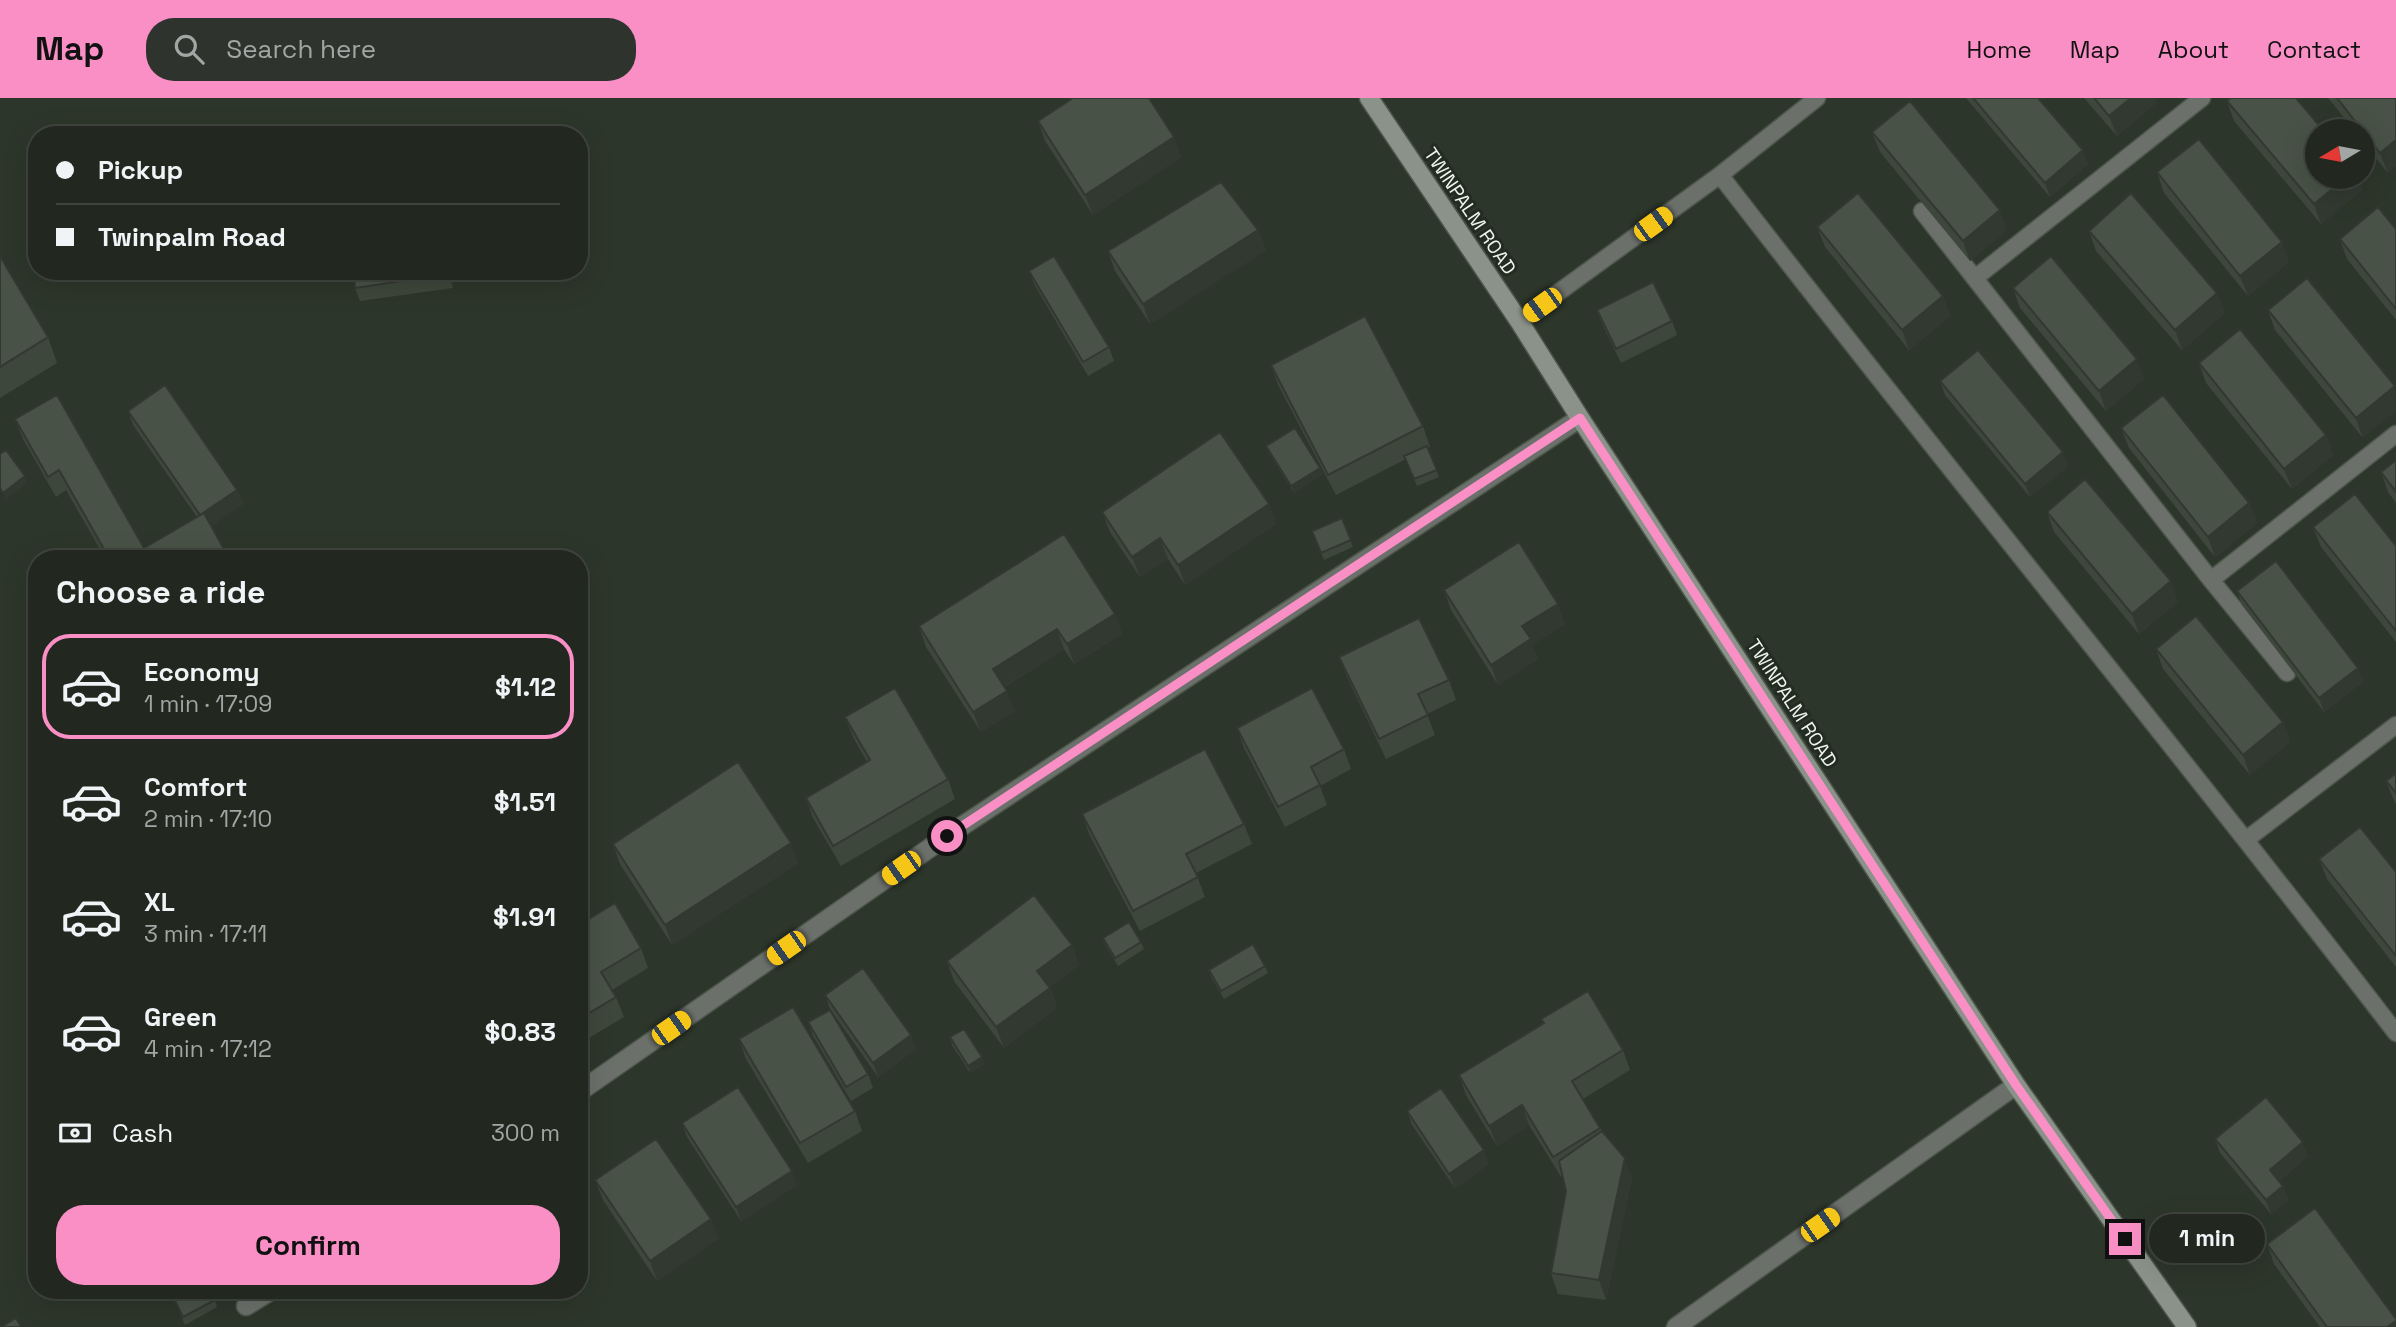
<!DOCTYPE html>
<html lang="en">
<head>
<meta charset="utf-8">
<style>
  :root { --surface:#222820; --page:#2e342d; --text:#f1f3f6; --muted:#a2a6a5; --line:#3f443e; --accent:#fa8fc6 }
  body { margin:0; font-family:"Space Grotesk",sans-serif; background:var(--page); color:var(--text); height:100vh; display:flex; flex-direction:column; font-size:26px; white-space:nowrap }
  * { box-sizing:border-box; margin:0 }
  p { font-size:23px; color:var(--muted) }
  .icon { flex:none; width:38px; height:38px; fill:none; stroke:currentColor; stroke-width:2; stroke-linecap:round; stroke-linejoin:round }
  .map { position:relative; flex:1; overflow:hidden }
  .drawer { position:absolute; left:28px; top:452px; width:560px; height:749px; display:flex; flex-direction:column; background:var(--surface); border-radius:28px; box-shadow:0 7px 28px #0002,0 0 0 2px var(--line) }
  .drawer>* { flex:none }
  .guide { position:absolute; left:28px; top:28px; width:560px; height:154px; border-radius:28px; box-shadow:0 7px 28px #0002,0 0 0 2px var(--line); display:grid; align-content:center; height:154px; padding:0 28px; background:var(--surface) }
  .needle { width:46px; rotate:260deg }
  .fabs { position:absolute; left:2305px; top:21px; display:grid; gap:14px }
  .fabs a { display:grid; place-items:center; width:70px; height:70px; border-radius:50%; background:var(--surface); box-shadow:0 7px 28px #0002,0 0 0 2px var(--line); font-size:35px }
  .end { position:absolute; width:32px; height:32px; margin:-16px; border:9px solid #fa8fc6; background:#111; box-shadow:0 0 0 4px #111 }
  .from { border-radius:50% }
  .bubble { position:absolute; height:49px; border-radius:24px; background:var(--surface); box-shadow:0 7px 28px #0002,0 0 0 2px var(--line); font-size:23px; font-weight:600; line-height:49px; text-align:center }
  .car { position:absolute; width:21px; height:42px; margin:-21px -10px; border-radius:9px; box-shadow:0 0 5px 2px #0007; background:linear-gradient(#f5c518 24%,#345 0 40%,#f5c518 0 76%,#345 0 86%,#f5c518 0) }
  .guide b { display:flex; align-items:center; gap:24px; height:66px; font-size:26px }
  .guide b+b { border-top:2px solid var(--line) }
  .guide i { width:18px; height:18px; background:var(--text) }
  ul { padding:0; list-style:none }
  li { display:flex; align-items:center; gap:21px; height:105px; margin:0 14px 10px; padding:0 14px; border:4px solid transparent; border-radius:28px }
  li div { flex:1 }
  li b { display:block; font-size:26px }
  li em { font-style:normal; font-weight:600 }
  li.active { border-color:var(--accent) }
  li>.icon { width:63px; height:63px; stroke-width:1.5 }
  h2 { padding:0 28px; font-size:32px; line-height:84px }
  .pay { display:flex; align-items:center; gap:18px; height:77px; padding:0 28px; font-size:26px }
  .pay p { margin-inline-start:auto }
  .button { display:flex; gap:14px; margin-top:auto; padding:14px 28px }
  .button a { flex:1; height:80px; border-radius:28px; background:var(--accent); color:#111; font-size:28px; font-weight:600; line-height:80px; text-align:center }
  header { display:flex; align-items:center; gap:42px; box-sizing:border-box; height:98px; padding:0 35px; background:var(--accent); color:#111 }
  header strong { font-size:33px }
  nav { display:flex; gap:38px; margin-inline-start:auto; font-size:24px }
  .search { width:490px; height:63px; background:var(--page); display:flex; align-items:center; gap:18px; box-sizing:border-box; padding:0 24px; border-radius:28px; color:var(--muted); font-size:26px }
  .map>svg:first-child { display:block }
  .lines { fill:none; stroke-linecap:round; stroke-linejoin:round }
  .lane-casing { stroke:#4c554a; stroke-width:19 }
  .street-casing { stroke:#4c554a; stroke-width:21 }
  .secondary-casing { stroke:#4c554a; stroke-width:21 }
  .lane { stroke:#6c706b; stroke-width:16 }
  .street { stroke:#6c706b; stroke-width:18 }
  .secondary { stroke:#8b9289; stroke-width:18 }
  .wall { fill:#3e473c }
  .shaded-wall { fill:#323931 }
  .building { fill:#485246; stroke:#323931; stroke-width:2 }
  .route { stroke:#fa8fc6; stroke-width:9 }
  .labels { text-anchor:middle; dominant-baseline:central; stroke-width:6; stroke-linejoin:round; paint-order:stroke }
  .street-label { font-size:19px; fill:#eff5ed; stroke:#232c21 }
</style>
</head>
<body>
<header>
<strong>Map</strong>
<div class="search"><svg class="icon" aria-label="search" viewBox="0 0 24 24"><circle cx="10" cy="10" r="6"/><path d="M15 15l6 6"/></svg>Search here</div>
<nav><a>Home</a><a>Map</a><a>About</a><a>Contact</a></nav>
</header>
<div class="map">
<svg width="2396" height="1229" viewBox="0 0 2396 1229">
  <rect width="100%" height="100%" fill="#2d362b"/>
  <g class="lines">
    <!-- lane casing -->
    <g class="lane-casing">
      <path id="lane" d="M1720,77c222,288 454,569 676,858
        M1922,113l289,369 76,93
        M1975,180l227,-180
        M1519,223l201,-146 97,-77
        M2211,482l185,-146
        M2247,741l149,-114"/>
    </g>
    <!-- street casing -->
    <g class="street-casing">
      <path id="street" d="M579,994l368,-256 633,-418
        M246,1208l26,-16
        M1676,1229l340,-242"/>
    </g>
    <!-- secondary casing -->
    <g class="secondary-casing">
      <path id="secondary" d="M1369,0l150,223 61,97 436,667 171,242"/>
    </g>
    <!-- lane -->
    <use href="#lane" class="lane"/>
    <!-- street -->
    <use href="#street" class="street"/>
    <!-- secondary -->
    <use href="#secondary" class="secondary"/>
  </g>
  <!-- wall -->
  <path class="wall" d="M1966,0h72l50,66 -38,33z
    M2084,0h70l2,5 -39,33z
    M2328,0h68l-8,75 -26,-32v-10h-7z
    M2227,3l136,88 -42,35 -87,-103z
    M1038,23l136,16 7,20 -88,58 -48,-74z
    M1872,34l135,98 -37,31 -90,-109z
    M2157,74l132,90 -41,34 -84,-103z
    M1817,129l126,69 7,20 -41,34 -84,-103z
    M2396,131v91l-49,-61 -7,-20z
    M1258,132l8,20 -116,74 -35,-53 -7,-20z
    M2089,133l136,82 -43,37 -86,-99z
    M0,158l48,81 9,26 -57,35z
    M353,173h98l2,17 -93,13 -5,-13z
    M1029,173l80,76 5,14 -26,15 -54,-92z
    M2307,180l56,160 -88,-108 -7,-20z
    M2013,190l131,91 -38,32 -86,-103z
    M1597,212l75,11 5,14 -56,28 -19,-39z
    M2199,265l127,72 7,20 -41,34 -86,-106z
    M1271,267l152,61 7,21 -3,1 12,29 -22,9 -11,-27 -70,36 -58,-110z
    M1940,283l128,85 -38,31 -85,-102z
    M128,313l109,79 6,14 -32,22 13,23 3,9h-122l-39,-68 -10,7 -33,-58 -8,-20 129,129 53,-31 -64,-92z
    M2121,330l128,75 8,20 -42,34 -86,-109z
    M1266,348l54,22 2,7 -28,18 -25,-40z
    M2396,362v43l-8,-11 -7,-20z
    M1269,406l7,20 -91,61 -17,-26 -28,18 -30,-45 -8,-20z
    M2047,414l131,90 -39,32 -85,-102z
    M1342,420l11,29 -29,13 -12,-29z
    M2313,429l83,19v96l-75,-95z
    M1444,492l121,34 -33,21 6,14 -40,26 -47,-75z
    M2237,493l121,77 5,14 -39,30 -82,-107z
    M1115,516l7,20 -48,30 -10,-15 -60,38 11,24 -34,21 -55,-85 -7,-21z
    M2156,551l127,73 7,20 -40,33 -87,-106z
    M1339,559l110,23 7,20 -29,14 8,21 -49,24 -39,-82z
    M845,619l103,62 7,20 -114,67 -28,-48 -7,-20 61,-36 -14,-25z
    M1237,630l107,21 7,20 -31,17 7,19 -42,22 -41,-79z
    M2396,675v31l-2,-3 -8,-20z
    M1082,716l162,10 8,20 -56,29 9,24 -65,34 -51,-97z
    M613,746l185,19 -126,82 -52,-81z
    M2319,761l77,13v95l-69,-88z
    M579,827l62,23 7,20 -36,22 4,7 8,20 -45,27z
    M1103,840l38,4 3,7 -26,17 -12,-20z
    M1072,847l7,20 -29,22 7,21 -53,40 -50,-67 -7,-20z
    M1265,868l3,7 -44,26 -13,-22 -2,-7z
    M825,897l86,40 5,14 -38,28 -48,-68z
    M1541,921l82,31 7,20 -47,29 19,32 30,47 -26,122 -48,-6 -7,-21 15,-82 -4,-15 -1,1 -32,-52 -32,21 -31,-51 -7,-20 84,-51z
    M808,924l60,52 5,14 -22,13 -38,-65z
    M950,939l32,20 2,7 -14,9 -18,-28z
    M739,941l116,72 7,20 -54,32 -62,-104z
    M1407,1013l82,53 -34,24 -43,-63z
    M682,1025l115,62 -56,36 -54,-84z
    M2215,1041l93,17 -29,25 4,5 5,14 -17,14 -51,-61z
    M595,1082l116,39 7,20 -61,42 -54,-81z
    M2267,1146l129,83h-76l-46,-63z
    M172,1197l43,5 2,7 -32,18z"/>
  <!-- shaded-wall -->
  <path class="shaded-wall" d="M2131,0h23l2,5 -39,33 -8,-20z
    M1174,39l7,20 -88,58 -8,-20z
    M2396,42v26l-8,7 -8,-20z
    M2083,52l5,14 -38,33 -5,-14z
    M2347,79h12l4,12 -42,35 -7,-20z
    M2000,112l7,20 -37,31 -7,-20z
    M1258,132l8,20 -116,74 -7,-20z
    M2282,144l7,20 -41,34 -8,-20z
    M448,173h3l2,17 -5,-14z
    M2217,195l8,20 -43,37 -7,-20z
    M1943,198l7,20 -41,34 -7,-20z
    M2137,261l7,20 -38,32 -7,-20z
    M2395,288l1,25 -33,27 -7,-20z
    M2326,337l7,20 -41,34 -8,-20z
    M2063,354l5,14 -38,31 -5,-13z
    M1320,370l2,7 -28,18 -3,-7z
    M25,378l2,7 -21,17 -3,-7z
    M237,392l6,14 -38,26 -5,-14z
    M2249,405l8,20 -42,34 -7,-20z
    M1269,406l7,20 -91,61 -7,-20z
    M1160,440l8,21 -28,18 -8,-20z
    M2171,483l7,21 -39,32 -7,-20z
    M1558,506l7,20 -33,21 6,14 -40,26 -7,-20 31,-39z
    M1115,516l7,20 -48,30 -7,-20z
    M1057,531l7,20 -64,40 -7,-20z
    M2358,570l5,14 -39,30 -5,-14z
    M1007,593l8,20 -34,21 -8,-20z
    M2283,624l7,20 -40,33 -7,-20z
    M791,745l7,20 -126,82 -7,-20z
    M1072,847l7,20 -34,26 -8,-20z
    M1050,890l7,20 -53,40 -8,-21z
    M911,937l5,14 -38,28 -5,-14z
    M982,959l2,7 -14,9 -2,-7z
    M1522,1007l7,20 -32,21 -8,-20z
    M2303,1044l5,14 -33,28 -5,-14z
    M1484,1052l5,14 -34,24 -6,-14z
    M1625,1060l7,20 -26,122 -7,-20z
    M792,1073l5,14 -56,36 -5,-14z
    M2283,1088l5,14 -17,14 -5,-14z
    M711,1121l7,20 -61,42 -7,-20z
    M2396,1223v6h-9z"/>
  <!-- building -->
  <path class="building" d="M1073,0h76l25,39 -89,58 -47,-74z
    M1973,0h65l45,52 -38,33z
    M2094,0h37l-22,18z
    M2230,0h66l28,33h-7v46h30l-33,27 -87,-103z
    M2337,0h59v42l-16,13z
    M1910,3l90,109 -37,31 -91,-109z
    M2199,41l83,103 -42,34 -83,-104z
    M1221,84l37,48 -115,74 -35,-53z
    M1858,95l85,103 -41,34 -85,-103z
    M2131,95l86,100 -42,37 -86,-99z
    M2378,109l18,22v80l-56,-70z
    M0,158l48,81 -48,30z
    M1054,158l55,91 -26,15 -54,-91z
    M2051,158l86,103 -38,32 -86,-103z
    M353,173h95v3l-93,14z
    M2307,180l88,108 -39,32 -88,-108z
    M1653,184l19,39 -56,28 -19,-39z
    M1365,218l58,110 -95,49 -57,-110z
    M2240,231l86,106 -42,34 -85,-106z
    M1978,252l85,102 -38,32 -85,-103z
    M165,287l72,105 -37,25 -72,-104z
    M57,297l87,153 60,-35 20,36 -17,9h-98l-50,-88 -11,7 -33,-58z
    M2163,297l86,108 -41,34 -87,-109z
    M1295,330l25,40 -29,18 -25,-40z
    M1220,334l49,72 -91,61 -18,-27 -28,19 -30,-45z
    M1427,348l10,24 -23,9 -10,-23z
    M6,352l19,26 -22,17 -3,-5v-34z
    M2396,362v32l-15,-20z
    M2085,381l86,102 -39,33 -85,-102z
    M2355,396l41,52v85l-83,-104z
    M1342,420l9,22 -30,13 -9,-22z
    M1064,436l51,80 -48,30 -10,-15 -64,40 14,22 -34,21 -54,-86z
    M1519,444l39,62 -36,22 9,13 -40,26 -47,-75z
    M2276,463l82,107 -39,30 -82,-107z
    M2196,518l87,106 -40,33 -87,-106z
    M1419,520l30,62 -31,14 10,21 -49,24 -40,-82z
    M895,590l53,91 -115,67 -27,-48 64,-38 -25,-43z
    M1312,590l32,61 -33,18 9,18 -42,22 -41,-79z
    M1205,651l39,75 -58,30 12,23 -65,34 -51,-97z
    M738,664l53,81 -126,82 -52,-81z
    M2396,675v20l-10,-12z
    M2360,729l36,45v84l-77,-97z
    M1034,797l38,50 -35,26 13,17 -54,39 -49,-66z
    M615,805l26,45 -40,24 15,25 -37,22v-94z
    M1129,824l12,20 -26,16 -12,-20z
    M1253,846l12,22 -44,25 -12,-21z
    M863,870l48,67 -38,28 -48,-68z
    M1588,893l35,59 -51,31 28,47 -47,29 -31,-52 -33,21 -30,-51 85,-52 -3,-4z
    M793,909l62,104 -55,32 -61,-104z
    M830,912l38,64 -22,13 -38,-65z
    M964,931l18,28 -14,9 -18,-29z
    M738,989l54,84 -56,36 -54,-84z
    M1441,990l43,62 -35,24 -42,-63z
    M2266,999l37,45 -33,28 13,16 -17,14 -51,-61z
    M1602,1033l23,27 -26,122 -48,-7 15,-82 -7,-30z
    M656,1041l55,80 -61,42 -55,-81z
    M2315,1110l81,111v2l-9,6h-60l-60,-83z
    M182,1192h27l6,10 -32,17 -11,-22z
    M16,1220l5,9h-20z"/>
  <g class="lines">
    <!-- route -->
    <path class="route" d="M947,738l633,-418 436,667 109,154"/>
  </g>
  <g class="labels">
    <!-- street labels -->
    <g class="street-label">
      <text transform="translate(1470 113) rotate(56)">TWINPALM ROAD</text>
      <text transform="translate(1792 605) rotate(57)">TWINPALM ROAD</text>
    </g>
  </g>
</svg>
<div class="fabs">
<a><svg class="needle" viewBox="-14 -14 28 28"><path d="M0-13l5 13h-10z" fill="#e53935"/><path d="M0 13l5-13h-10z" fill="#a2a6a5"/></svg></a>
</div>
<i class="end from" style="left:947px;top:738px"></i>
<i class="end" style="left:2125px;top:1141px"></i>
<div class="bubble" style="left:2149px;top:1116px;width:116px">1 min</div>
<i class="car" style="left:1653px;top:126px;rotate:54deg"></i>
<i class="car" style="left:1542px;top:207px;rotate:234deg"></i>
<i class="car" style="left:901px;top:770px;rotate:235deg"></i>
<i class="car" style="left:786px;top:850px;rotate:235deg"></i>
<i class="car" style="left:671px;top:930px;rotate:55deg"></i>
<i class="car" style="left:1820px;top:1127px;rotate:55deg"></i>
<div class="guide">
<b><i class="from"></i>Pickup</b>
<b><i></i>Twinpalm Road</b>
</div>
<section class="drawer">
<h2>Choose a ride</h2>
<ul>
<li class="active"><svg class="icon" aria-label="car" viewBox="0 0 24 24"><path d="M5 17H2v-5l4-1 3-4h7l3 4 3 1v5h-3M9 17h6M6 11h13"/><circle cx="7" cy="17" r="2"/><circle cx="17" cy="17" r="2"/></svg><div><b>Economy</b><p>1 min · 17:09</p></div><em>$1.12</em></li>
<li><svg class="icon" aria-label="car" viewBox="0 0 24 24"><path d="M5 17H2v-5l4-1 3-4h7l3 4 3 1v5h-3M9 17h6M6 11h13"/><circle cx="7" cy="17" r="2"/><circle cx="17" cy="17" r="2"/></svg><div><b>Comfort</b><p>2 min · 17:10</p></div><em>$1.51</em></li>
<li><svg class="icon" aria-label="car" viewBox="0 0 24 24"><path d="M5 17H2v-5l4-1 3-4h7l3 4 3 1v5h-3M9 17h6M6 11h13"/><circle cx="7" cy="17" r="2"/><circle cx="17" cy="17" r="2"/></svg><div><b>XL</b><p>3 min · 17:11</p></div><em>$1.91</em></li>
<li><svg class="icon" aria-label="car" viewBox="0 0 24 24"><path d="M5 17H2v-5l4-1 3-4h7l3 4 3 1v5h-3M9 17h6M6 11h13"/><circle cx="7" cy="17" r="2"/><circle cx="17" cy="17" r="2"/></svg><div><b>Green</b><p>4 min · 17:12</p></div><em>$0.83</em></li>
</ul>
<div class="pay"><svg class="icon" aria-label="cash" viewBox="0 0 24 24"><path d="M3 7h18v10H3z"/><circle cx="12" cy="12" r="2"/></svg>Cash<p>300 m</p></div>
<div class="button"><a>Confirm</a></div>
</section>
</div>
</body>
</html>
